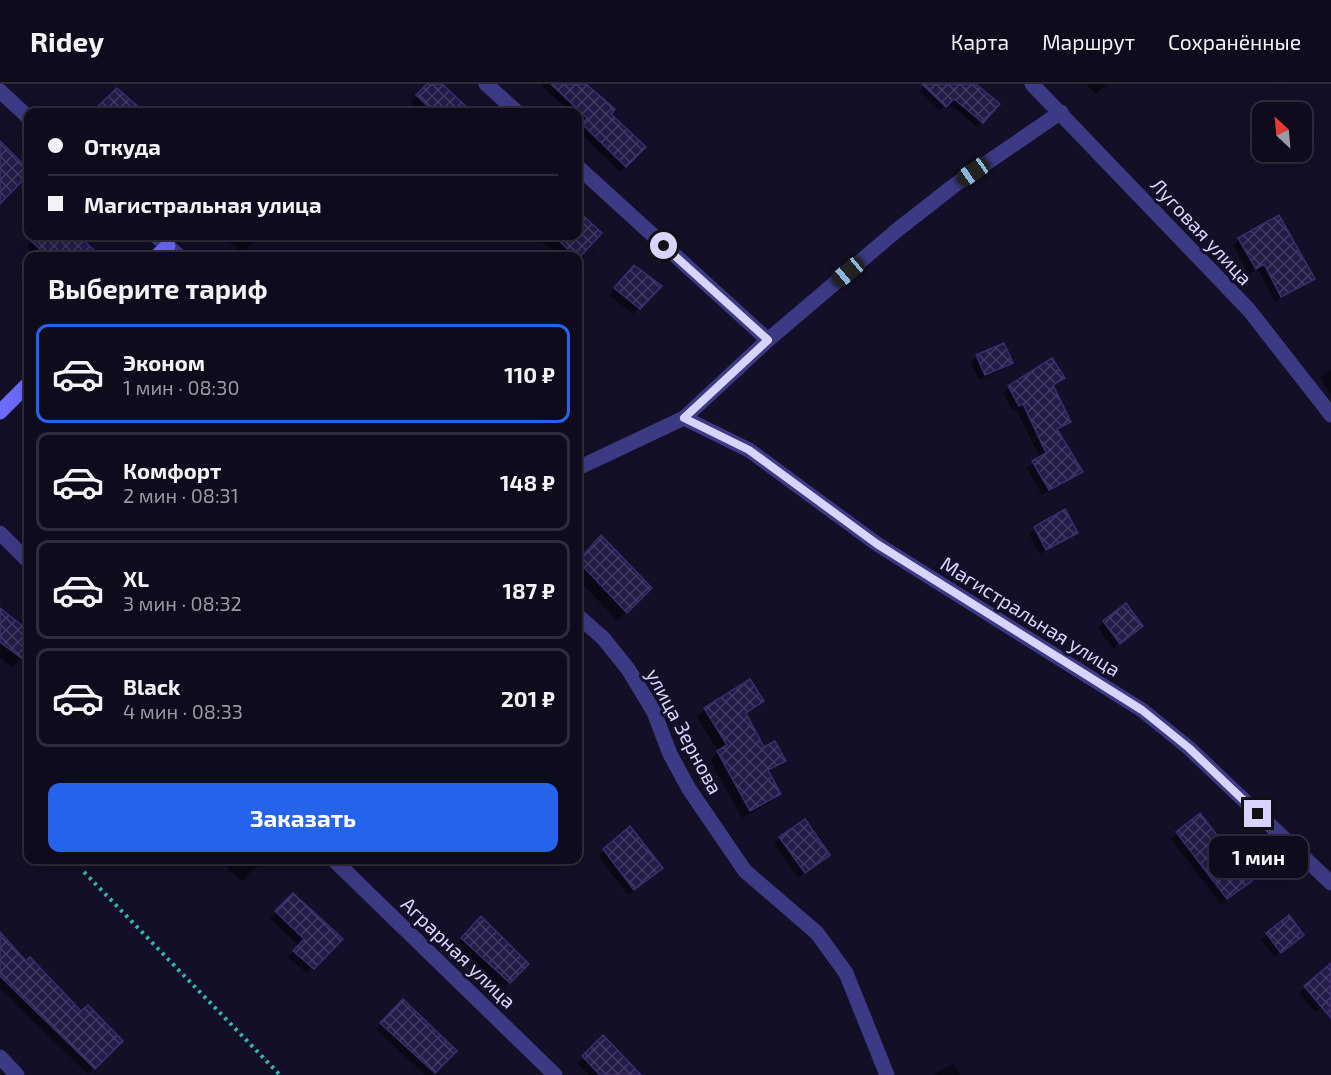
<!DOCTYPE html>
<html lang="ru">
<head>
<meta charset="utf-8">
<style>
  :root { --surface:#0e0b1c; --page:#1c1929; --text:#f1f3f6; --muted:#9b9ba3; --line:#2e2b3b; --accent:#2563eb }
  body { margin:0; font-family:"Exo 2",sans-serif; background:var(--page); color:var(--text); height:100vh; display:flex; flex-direction:column; font-size:22px; white-space:nowrap }
  * { box-sizing:border-box; margin:0 }
  p { font-size:20px; color:var(--muted) }
  .icon { flex:none; width:33px; height:33px; fill:none; stroke:currentColor; stroke-width:2; stroke-linecap:round; stroke-linejoin:round }
  .map { position:relative; flex:1; overflow:hidden }
  .panel { position:absolute; left:24px; top:168px; width:558px; height:612px; display:flex; flex-direction:column; background:var(--surface); border-radius:12px; box-shadow:0 6px 24px #0002,0 0 0 2px var(--line) }
  .panel>* { flex:none }
  .hud { position:absolute; left:24px; top:24px; width:558px; height:132px; border-radius:12px; box-shadow:0 6px 24px #0002,0 0 0 2px var(--line); display:grid; align-content:center; height:132px; padding:0 24px; background:var(--surface) }
  .needle { width:39px; rotate:334deg }
  .tools { position:absolute; left:1252px; top:18px; display:grid; gap:12px }
  .tools a { display:grid; place-items:center; width:60px; height:60px; border-radius:12px; background:var(--surface); box-shadow:0 6px 24px #0002,0 0 0 2px var(--line); font-size:30px }
  .end { position:absolute; width:27px; height:27px; margin:-14px; border:8px solid #d9d4ff; background:#111; box-shadow:0 0 0 3px #111 }
  .from { border-radius:50% }
  .bubble { position:absolute; height:42px; border-radius:12px; background:var(--surface); box-shadow:0 6px 24px #0002,0 0 0 2px var(--line); font-size:20px; font-weight:700; line-height:42px; text-align:center }
  .car { position:absolute; width:18px; height:36px; margin:-18px -9px; border-radius:8px; box-shadow:0 0 4px 2px #0007; background:linear-gradient(#222 24%,#8ab4d8 0 40%,#222 0 76%,#8ab4d8 0 86%,#222 0) }
  .hud b { display:flex; align-items:center; gap:21px; height:57px; font-size:22px }
  .hud b+b { border-top:2px solid var(--line) }
  .hud i { width:15px; height:15px; background:var(--text) }
  ul { padding:0; list-style:none }
  li { display:flex; align-items:center; gap:18px; height:99px; margin:0 12px 9px; padding:0 12px; border:3px solid var(--line); border-radius:12px }
  li div { flex:1 }
  li b { display:block; font-size:22px }
  li em { font-style:normal; font-weight:700 }
  li.active { border-color:var(--accent) }
  li>.icon { width:54px; height:54px; stroke-width:1.5 }
  h2 { padding:0 24px; font-size:27px; line-height:72px }
  .button { display:flex; gap:12px; margin-top:auto; padding:12px 24px }
  .button a { flex:1; height:69px; border-radius:12px; background:var(--accent); color:#fff; font-size:24px; font-weight:700; line-height:69px; text-align:center }
  header { display:flex; align-items:center; gap:36px; box-sizing:border-box; height:84px; padding:0 30px; background:var(--surface); border-bottom:2px solid var(--line) }
  header strong { font-size:28px }
  nav { display:flex; gap:33px; margin-inline-start:auto; font-size:21px }
  .map>svg:first-child { display:block }
  .shadow { fill:#0007 }
  .building { fill:url(#building-cross-hatch); stroke:#3b2d73; stroke-width:1.5 }
  .lines { fill:none; stroke-linecap:round; stroke-linejoin:round }
  .path { stroke:#2fb8b0; stroke-width:4; stroke-dasharray:3 4.5; stroke-linecap:butt }
  .street { stroke:#3d3a85; stroke-width:15 }
  .secondary { stroke:#6f6bff; stroke-width:15 }
  .route { stroke:#d9d4ff; stroke-width:8 }
  .labels { text-anchor:middle; dominant-baseline:central; stroke-width:6; stroke-linejoin:round; paint-order:stroke }
  .street-label { font-size:20px; fill:#d9d4ff; stroke:#130f26 }
</style>
</head>
<body>
<header>
<strong>Ridey</strong>
<nav><a>Карта</a><a>Маршрут</a><a>Сохранённые</a></nav>
</header>
<div class="map">
<svg width="1331" height="991" viewBox="0 0 1331 991">
  <defs>
    <pattern id="building-cross-hatch" width="8" height="8" patternUnits="userSpaceOnUse" patternTransform="scale(1.5)"><rect width="8" height="8" fill="#241b47"/><path d="M0 0l8 8M0 8l8-8" fill="none" stroke="#433b63"/></pattern>
  </defs>
  <rect width="100%" height="100%" fill="#130f26"/>
  <!-- shadow -->
  <path class="shadow" d="M429,0h11l30,28h-48l-11,-10z
    M540,0h46l27,25 -4,5 35,33 -24,25 -42,-41 5,-6 -5,-5v-8h-8z
    M927,0h45l25,20 -20,23 -29,-24 -8,8 -20,-20z
    M1086,0h22l-12,10z
    M117,6l25,22h-48z
    M578,129l21,20 -21,24 -19,-1 -24,-20h43z
    M38,152h39l13,12 -9,8h-45l-10,-9z
    M223,152h37l-18,18z
    M1239,155l74,40 -38,23 -17,-33 -9,5 -16,-29z
    M628,189l31,13 -26,28 -24,-19z
    M977,272l34,6 -6,6 -26,12 -8,-18z
    M1331,285v27l-11,-18z
    M1063,294l-11,9 17,35 -12,9 24,41 -39,23 -15,-27 13,-10 -24,-49 -3,2 -10,-18 6,-6z
    M1064,428l12,21 -36,21 -11,-20z
    M601,454l49,50 -33,33 -39,-42v-18z
    M0,526l28,22v19l-15,16 -13,-9z
    M1104,538l37,4 -28,22 -15,-20z
    M762,617l-17,14 18,34 21,12 -16,12 11,21 -8,8 -29,16 -32,-58 9,-8 -22,-35 8,-8z
    M630,745l25,45 -27,21 -30,-39z
    M1177,749l67,53 -23,18 -50,-65z
    M780,754l44,20 -26,20 -24,-34z
    M234,776h24l3,2 -19,19 -15,-13z
    M293,811l48,44 -34,34 -19,-16 11,-11 -29,-28z
    M1288,833l8,23 -22,17 -13,-17z
    M481,835l46,45 -24,24 -47,-43z
    M0,850l81,80 40,27 -33,33 -88,-85z
    M1331,881v34l-16,13 -16,-19z
    M403,917l51,50 -23,24h-6l-49,-46z
    M603,953l36,38h-50l-12,-12z
    M953,980l7,11h-26z"/>
  <!-- building -->
  <path class="building" d="M427,0h15l30,28h-38l-18,-17z
    M551,0h35l29,25 -4,5 35,33 -20,20 -44,-43 5,-6z
    M922,0h54l24,20 -17,19 -29,-24 -8,8z
    M117,4l27,24h-52z
    M0,57l28,28v6l-28,29z
    M578,127l24,22 -24,26 -24,-23h24z
    M1279,131l36,64 -34,18 -17,-33 -8,5 -18,-31z
    M26,152h53l21,20h-53z
    M634,181l28,21 -22,23 -26,-21z
    M1004,259l9,20 -28,12 -9,-20z
    M1052,274l13,20 -12,7 18,37 -14,7 26,43 -34,18 -17,-29 14,-8 -23,-49 -4,2 -11,-20z
    M1065,425l13,24 -32,17 -12,-23z
    M601,451l51,53 -25,25 -49,-52z
    M1126,519l17,23 -23,18 -17,-23z
    M0,524l28,22v33l-28,-21z
    M750,595l14,22 -18,12 18,34 11,-6 11,20 -18,9 13,24 -31,17 -33,-60 10,-6 -23,-37z
    M1200,729l52,68 -25,18 -51,-67z
    M805,735l25,36 -25,18 -26,-36z
    M630,742l33,42 -29,22 -31,-41z
    M293,809l50,46 -29,30 -21,-18 11,-12 -29,-28z
    M1289,831l15,20 -23,18 -15,-20z
    M481,832l48,48 -19,19 -49,-45z
    M0,848l26,29 4,-4 51,54 7,-6 35,36 -28,28 -95,-93z
    M1331,879v55l-27,-32z
    M403,915l54,52 -22,22 -55,-50z
    M603,951l38,40h-41l-18,-19z"/>
  <g class="lines">
    <!-- path -->
    <path class="path" d="M84,788l196,203"/>
    <!-- street -->
    <path class="street" d="M486,0l31,28
      M1032,0l217,226 82,105
      M0,7l28,26
      M578,83l190,173
      M156,152l23,20
      M684,334l65,32 128,94 265,166 47,38 142,135
      M578,384l106,-50 84,-78 128,-109 60,-47 105,-72
      M0,449l28,28
      M578,532l25,22 25,31 26,43 16,42 19,35 56,82 72,62 29,40 41,102
      M334,776l221,215
      M0,973l17,18"/>
    <!-- secondary -->
    <path class="secondary" d="M157,172l11,-10
      M0,328l28,-28"/>
  </g>
  <g class="lines">
    <!-- route -->
    <path class="route" d="M664,162l104,94 -84,78 65,32 128,94 265,166 47,38 69,66"/>
  </g>
  <g class="labels">
    <!-- street labels -->
    <g class="street-label">
      <text transform="translate(1202 147) rotate(47)">Луговая улица</text>
      <text transform="translate(1031 532) rotate(32)">Магистральная улица</text>
      <text transform="translate(685 647) rotate(62)">улица Зернова</text>
      <text transform="translate(459 868) rotate(44)">Аграрная улица</text>
    </g>
  </g>
</svg>
<div class="tools">
<a><svg class="needle" viewBox="-14 -14 28 28"><path d="M0-13l5 13h-10z" fill="#e53935"/><path d="M0 13l5-13h-10z" fill="#9b9ba3"/></svg></a>
</div>
<i class="end from" style="left:664px;top:162px"></i>
<i class="end" style="left:1258px;top:730px"></i>
<div class="bubble" style="left:1209px;top:752px;width:99px">1 мин</div>
<i class="car" style="left:973px;top:88px;rotate:235deg"></i>
<i class="car" style="left:848px;top:188px;rotate:230deg"></i>
<div class="hud">
<b><i class="from"></i>Откуда</b>
<b><i></i>Магистральная улица</b>
</div>
<section class="panel">
<h2>Выберите тариф</h2>
<ul>
<li class="active"><svg class="icon" aria-label="car" viewBox="0 0 24 24"><path d="M5 17H2v-5l4-1 3-4h7l3 4 3 1v5h-3M9 17h6M6 11h13"/><circle cx="7" cy="17" r="2"/><circle cx="17" cy="17" r="2"/></svg><div><b>Эконом</b><p>1 мин · 08:30</p></div><em>110 ₽</em></li>
<li><svg class="icon" aria-label="car" viewBox="0 0 24 24"><path d="M5 17H2v-5l4-1 3-4h7l3 4 3 1v5h-3M9 17h6M6 11h13"/><circle cx="7" cy="17" r="2"/><circle cx="17" cy="17" r="2"/></svg><div><b>Комфорт</b><p>2 мин · 08:31</p></div><em>148 ₽</em></li>
<li><svg class="icon" aria-label="car" viewBox="0 0 24 24"><path d="M5 17H2v-5l4-1 3-4h7l3 4 3 1v5h-3M9 17h6M6 11h13"/><circle cx="7" cy="17" r="2"/><circle cx="17" cy="17" r="2"/></svg><div><b>XL</b><p>3 мин · 08:32</p></div><em>187 ₽</em></li>
<li><svg class="icon" aria-label="car" viewBox="0 0 24 24"><path d="M5 17H2v-5l4-1 3-4h7l3 4 3 1v5h-3M9 17h6M6 11h13"/><circle cx="7" cy="17" r="2"/><circle cx="17" cy="17" r="2"/></svg><div><b>Black</b><p>4 мин · 08:33</p></div><em>201 ₽</em></li>
</ul>
<div class="button"><a>Заказать</a></div>
</section>
</div>
</body>
</html>
